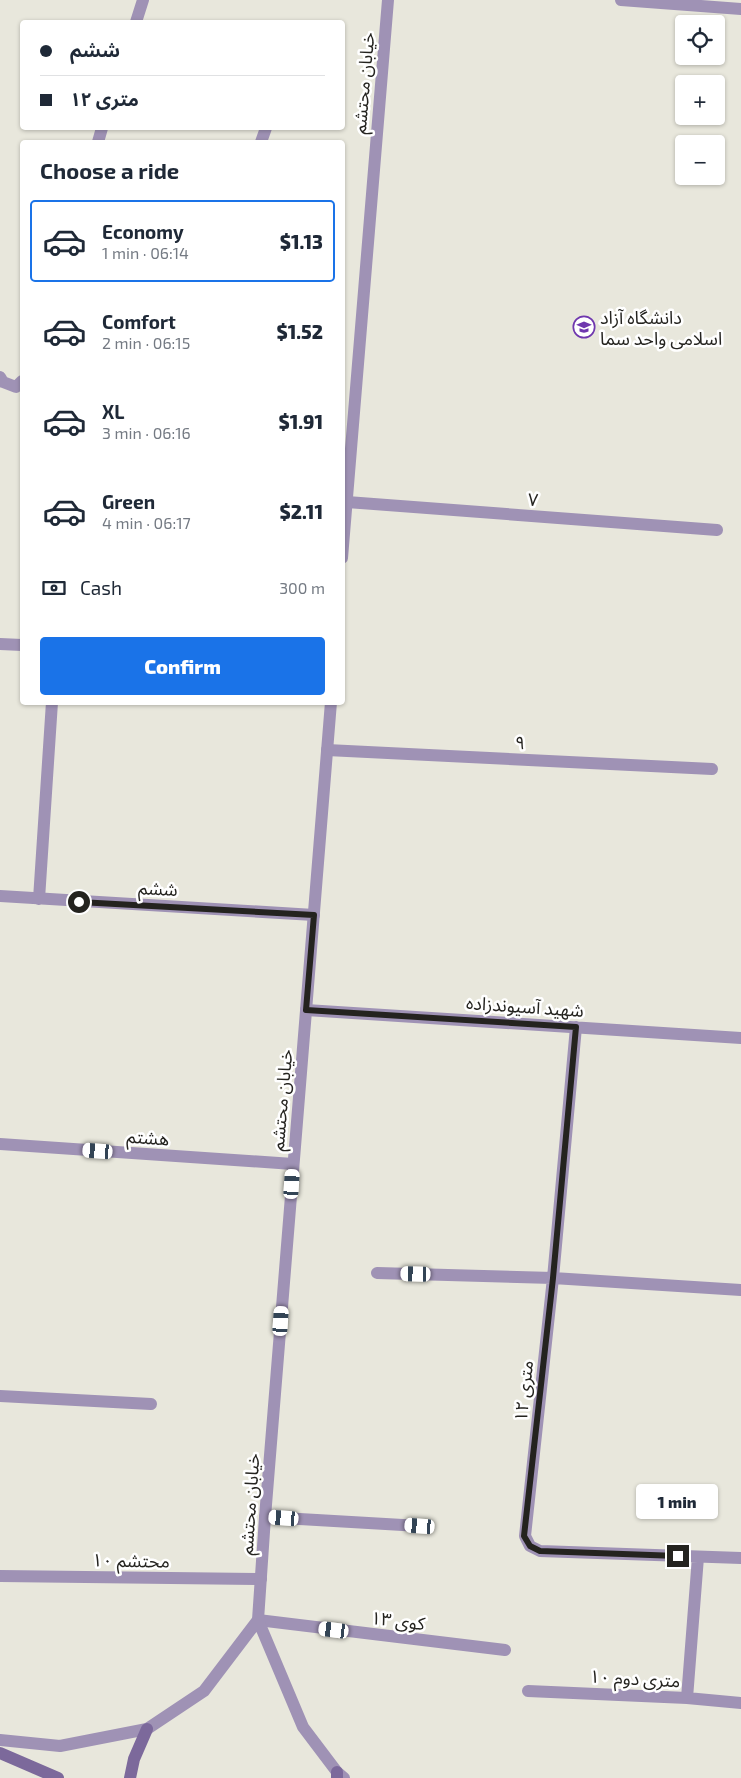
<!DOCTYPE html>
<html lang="en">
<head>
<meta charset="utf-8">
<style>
  :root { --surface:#fff; --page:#f6f6f7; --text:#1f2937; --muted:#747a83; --line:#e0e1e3; --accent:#1a73e8 }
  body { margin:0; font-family:"Exo 2","Noto Sans Arabic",sans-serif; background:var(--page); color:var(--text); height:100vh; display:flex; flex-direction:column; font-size:19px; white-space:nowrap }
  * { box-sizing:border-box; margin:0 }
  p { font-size:16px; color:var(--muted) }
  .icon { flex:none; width:28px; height:28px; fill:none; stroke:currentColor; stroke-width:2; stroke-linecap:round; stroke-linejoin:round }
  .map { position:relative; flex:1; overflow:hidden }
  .details { position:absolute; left:20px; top:140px; width:325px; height:565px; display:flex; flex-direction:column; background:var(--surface); border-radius:5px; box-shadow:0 1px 4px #0004 }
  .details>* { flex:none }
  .guide { position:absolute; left:20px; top:20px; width:325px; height:110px; border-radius:5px; box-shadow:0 1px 4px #0004; display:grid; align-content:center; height:110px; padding:0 20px; background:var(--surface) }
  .buttons { position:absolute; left:675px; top:15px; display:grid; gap:10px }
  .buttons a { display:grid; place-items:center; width:50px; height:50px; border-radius:5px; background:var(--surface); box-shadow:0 1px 4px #0004; font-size:25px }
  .end { position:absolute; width:22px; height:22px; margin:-11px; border:6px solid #24231f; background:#fff; box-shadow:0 0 0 2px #fff }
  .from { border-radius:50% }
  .bubble { position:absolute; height:35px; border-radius:5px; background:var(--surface); box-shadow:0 1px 4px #0004; font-size:16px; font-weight:800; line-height:35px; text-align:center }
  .car { position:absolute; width:15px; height:30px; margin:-15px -8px; border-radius:6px; box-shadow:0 0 4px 1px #0007; background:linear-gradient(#fff 24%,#345 0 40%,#fff 0 76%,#345 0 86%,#fff 0) }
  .guide b { display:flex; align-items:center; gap:18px; height:48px; font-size:19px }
  .guide b+b { border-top:1px solid var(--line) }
  .guide i { width:12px; height:12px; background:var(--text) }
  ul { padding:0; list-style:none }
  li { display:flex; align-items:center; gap:15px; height:82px; margin:0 10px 8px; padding:0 10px; border:2px solid transparent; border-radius:5px }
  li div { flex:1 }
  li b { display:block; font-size:19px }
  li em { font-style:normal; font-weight:800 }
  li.active { border-color:var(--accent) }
  li>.icon { width:45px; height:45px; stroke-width:1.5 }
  h2 { padding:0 20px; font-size:22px; line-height:60px }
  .pay { display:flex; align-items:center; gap:12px; height:55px; padding:0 20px; font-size:19px }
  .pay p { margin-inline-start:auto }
  .cta { display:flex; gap:10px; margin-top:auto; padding:10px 20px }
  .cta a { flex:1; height:58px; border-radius:5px; background:var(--accent); color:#fff; font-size:20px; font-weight:800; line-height:58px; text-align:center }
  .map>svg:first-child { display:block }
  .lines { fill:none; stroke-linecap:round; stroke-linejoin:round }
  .service { stroke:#9f92b5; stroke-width:12 }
  .minor { stroke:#9f92b5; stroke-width:12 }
  .tertiary { stroke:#9f92b5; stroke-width:12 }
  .secondary { stroke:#7c699b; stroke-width:12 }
  .route { stroke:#24231f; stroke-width:6 }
  .labels { text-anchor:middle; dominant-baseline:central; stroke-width:5; stroke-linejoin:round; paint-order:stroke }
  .street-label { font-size:18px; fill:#24231f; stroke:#fff }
  .poi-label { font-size:18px; fill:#24231f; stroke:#fff; text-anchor:start }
</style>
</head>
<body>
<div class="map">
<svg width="741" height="1778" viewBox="0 0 741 1778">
  <rect width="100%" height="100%" fill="#e8e7dc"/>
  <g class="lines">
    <!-- service -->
    <path class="service" d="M258,1620l247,30"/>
    <!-- minor -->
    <path class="minor" d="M621,0l120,9
      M136,22l7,-22
      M98,142l4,-14
      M261,142l5,-14
      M0,377l3,5 13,5 6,-6
      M347,502l370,28
      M0,644l22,1
      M327,750l385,19
      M0,896l314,19
      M39,899l13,-197
      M306,1010l435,28
      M576,1027l-23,251 -28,258 5,10 10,5 201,7
      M0,1144l293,20
      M377,1273l176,5 188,12
      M0,1396l151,8
      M265,1517l155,9
      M0,1576l261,3
      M528,1691l159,7 54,5
      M687,1698l11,-141"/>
    <!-- tertiary -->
    <path class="tertiary" d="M342,558l46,-558
      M331,702l-66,815 -7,103 45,107 34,45 7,6
      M0,1740l60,6 87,-17 57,-38 54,-71"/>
    <!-- secondary -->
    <path class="secondary" d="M0,1753l58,25
      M337,1772v6
      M130,1778l4,-19 13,-30"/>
  </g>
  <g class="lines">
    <!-- route -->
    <path class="route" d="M79,902l235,13 -8,95 270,17 -23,251 -29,258 6,10 10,5 138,5"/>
  </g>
  <!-- icons -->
  <defs>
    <g id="university-ring" transform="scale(1.125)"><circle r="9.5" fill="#fff" stroke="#6f37ae" stroke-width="1.5"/><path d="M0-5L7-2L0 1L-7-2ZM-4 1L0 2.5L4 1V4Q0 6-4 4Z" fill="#6f37ae"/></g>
  </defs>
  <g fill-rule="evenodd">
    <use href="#university-ring" x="584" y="327"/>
  </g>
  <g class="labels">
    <!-- street labels -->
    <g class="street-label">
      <text transform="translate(363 83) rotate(-85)">خیابان محتشم</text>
      <text transform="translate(533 499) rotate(4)">۷</text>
      <text transform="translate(520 742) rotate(3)">۹</text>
      <text transform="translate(158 888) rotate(3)">ششم</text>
      <text transform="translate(525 1006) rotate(4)">شهید آسیوندزاده</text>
      <text transform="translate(281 1100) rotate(-85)">خیابان محتشم</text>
      <text transform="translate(148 1137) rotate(4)">هشتم</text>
      <text transform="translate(523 1391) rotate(-84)">۱۲ متری</text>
      <text transform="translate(249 1504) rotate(-86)">خیابان محتشم</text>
      <text transform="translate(131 1560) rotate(1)">محتشم ۱۰</text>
      <text transform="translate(398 1620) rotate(7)">کوی ۱۳</text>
      <text transform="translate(635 1678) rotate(3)">۱۰ متری دوم</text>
    </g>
    <!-- poi labels -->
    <g class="poi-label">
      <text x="600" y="317">دانشگاه آزاد<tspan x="600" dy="21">اسلامی واحد سما</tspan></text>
    </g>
  </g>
</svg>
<div class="buttons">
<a><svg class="icon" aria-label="locate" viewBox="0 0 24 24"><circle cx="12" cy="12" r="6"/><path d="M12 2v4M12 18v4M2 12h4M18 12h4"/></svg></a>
<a>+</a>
<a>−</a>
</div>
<i class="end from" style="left:79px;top:902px"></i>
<i class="end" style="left:678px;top:1556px"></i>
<div class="bubble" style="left:636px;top:1484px;width:82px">1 min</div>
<i class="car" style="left:98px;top:1151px;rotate:274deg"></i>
<i class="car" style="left:292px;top:1184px;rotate:4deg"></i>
<i class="car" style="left:416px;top:1274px;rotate:271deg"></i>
<i class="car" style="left:281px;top:1321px;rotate:4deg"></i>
<i class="car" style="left:284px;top:1518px;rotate:274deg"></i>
<i class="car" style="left:420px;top:1526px;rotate:274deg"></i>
<i class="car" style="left:334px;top:1630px;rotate:277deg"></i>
<div class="guide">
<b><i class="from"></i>ششم</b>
<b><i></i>۱۲ متری</b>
</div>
<section class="details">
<h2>Choose a ride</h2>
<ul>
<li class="active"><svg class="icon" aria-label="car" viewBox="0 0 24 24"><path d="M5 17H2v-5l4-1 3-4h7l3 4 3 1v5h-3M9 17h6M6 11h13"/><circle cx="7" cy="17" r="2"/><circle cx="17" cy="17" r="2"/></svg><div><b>Economy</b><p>1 min · 06:14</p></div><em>$1.13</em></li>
<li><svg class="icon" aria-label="car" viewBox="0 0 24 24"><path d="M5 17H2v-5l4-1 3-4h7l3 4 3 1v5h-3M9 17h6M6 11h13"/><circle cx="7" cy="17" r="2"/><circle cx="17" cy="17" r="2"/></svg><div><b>Comfort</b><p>2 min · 06:15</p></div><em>$1.52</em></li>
<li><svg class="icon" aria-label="car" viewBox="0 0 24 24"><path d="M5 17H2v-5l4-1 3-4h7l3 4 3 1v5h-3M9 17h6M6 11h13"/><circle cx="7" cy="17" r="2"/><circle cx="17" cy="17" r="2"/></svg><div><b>XL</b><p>3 min · 06:16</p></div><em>$1.91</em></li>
<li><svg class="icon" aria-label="car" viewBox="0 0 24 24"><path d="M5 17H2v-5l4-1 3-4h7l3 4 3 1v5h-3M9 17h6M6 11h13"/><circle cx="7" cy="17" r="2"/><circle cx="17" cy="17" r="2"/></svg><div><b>Green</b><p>4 min · 06:17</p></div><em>$2.11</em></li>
</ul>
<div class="pay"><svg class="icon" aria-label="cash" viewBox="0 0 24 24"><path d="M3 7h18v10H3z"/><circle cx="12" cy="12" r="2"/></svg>Cash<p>300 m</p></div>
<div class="cta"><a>Confirm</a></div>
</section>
</div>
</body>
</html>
